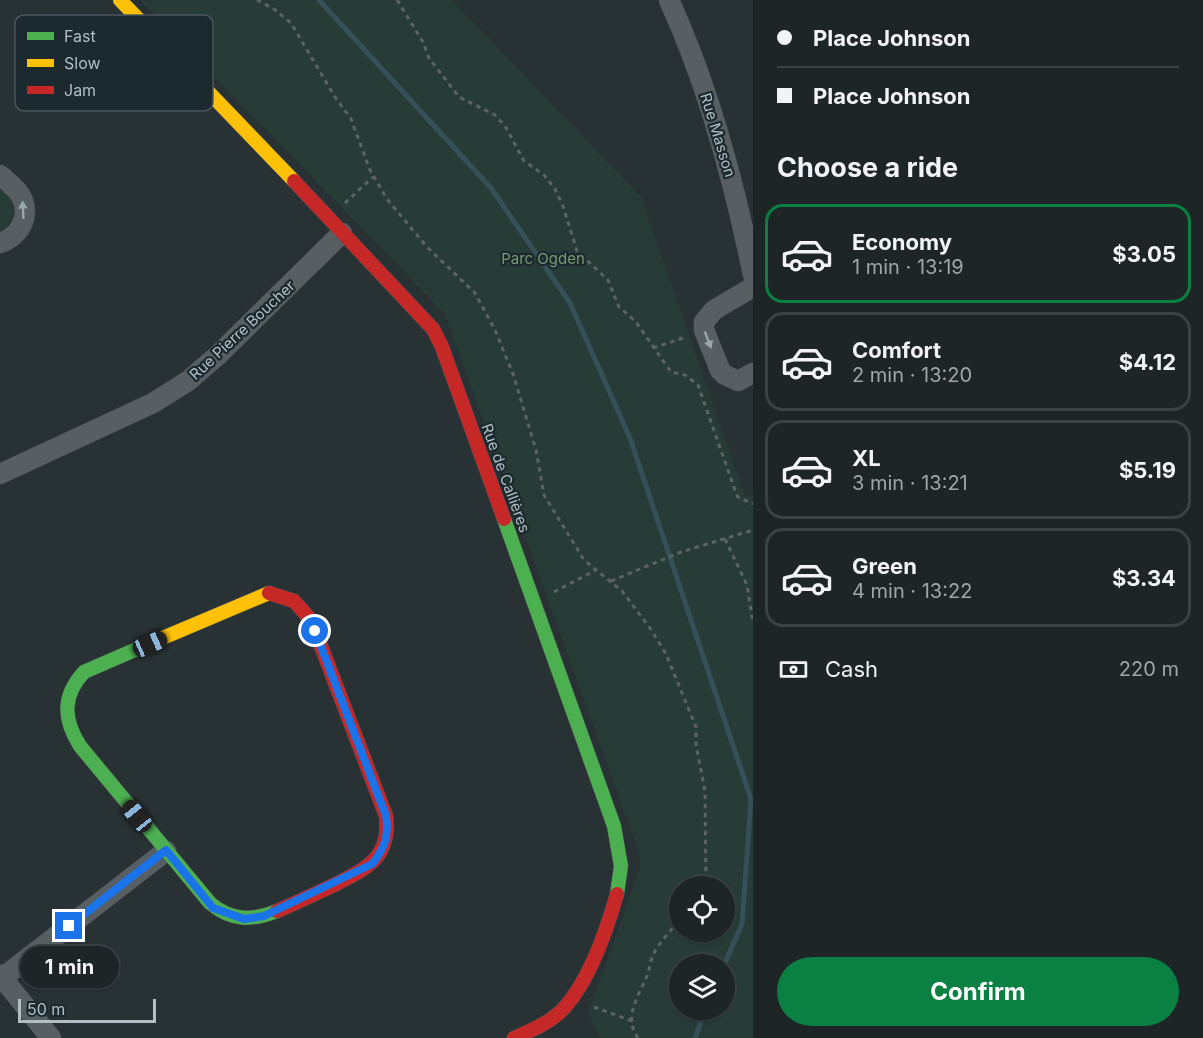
<!DOCTYPE html>
<html lang="en">
<head>
<meta charset="utf-8">
<style>
  :root { --surface:#1e2527; --page:#2b3133; --text:#f1f3f6; --muted:#a1a5a7; --line:#3c4244; --accent:#0b8043 }
  body { margin:0; font-family:Inter,sans-serif; background:var(--page); color:var(--text); height:100vh; display:flex; flex-direction:column; font-size:22px; white-space:nowrap }
  * { box-sizing:border-box; margin:0 }
  p { font-size:20px; color:var(--muted) }
  .icon { flex:none; width:33px; height:33px; fill:none; stroke:currentColor; stroke-width:2; stroke-linecap:round; stroke-linejoin:round }
  .map { position:relative; flex:1; overflow:hidden }
  .side { display:flex; flex-direction:column; background:var(--surface); width:450px }
  .side>* { flex:none }
  .guide { display:grid; align-content:center; height:132px; padding:0 24px; background:var(--surface) }
  .buttons { position:absolute; left:669px; top:876px; display:grid; gap:12px }
  .buttons a { display:grid; place-items:center; width:66px; height:66px; border-radius:50%; background:var(--surface); box-shadow:0 2px 4px #0004,0 0 0 2px var(--line); font-size:30px }
  .scale { position:absolute; left:18px; bottom:15px; width:138px; box-sizing:border-box; padding-left:6px; border:3px solid #b1bfc5; border-top:0; font-size:16px; line-height:21px; white-space:nowrap; color:#b1bfc5; -webkit-text-stroke:4px #1c292e; paint-order:stroke }
  .end { position:absolute; width:27px; height:27px; margin:-14px; border:8px solid #1a73e8; background:#fff; box-shadow:0 0 0 3px #fff }
  .from { border-radius:50% }
  .bubble { position:absolute; height:42px; border-radius:21px; background:var(--surface); box-shadow:0 2px 4px #0004,0 0 0 2px var(--line); font-size:20px; font-weight:700; line-height:42px; text-align:center }
  .car { position:absolute; width:18px; height:36px; margin:-18px -9px; border-radius:8px; box-shadow:0 0 4px 2px #0007; background:linear-gradient(#222 24%,#8ab4d8 0 40%,#222 0 76%,#8ab4d8 0 86%,#222 0) }
  .guide b { display:flex; align-items:center; gap:21px; height:57px; font-size:22px }
  .guide b+b { border-top:2px solid var(--line) }
  .guide i { width:15px; height:15px; background:var(--text) }
  ul { padding:0; list-style:none }
  li { display:flex; align-items:center; gap:18px; height:99px; margin:0 12px 9px; padding:0 12px; border:3px solid var(--line); border-radius:18px }
  li div { flex:1 }
  li b { display:block; font-size:22px }
  li em { font-style:normal; font-weight:700 }
  li.active { border-color:var(--accent) }
  li>.icon { width:54px; height:54px; stroke-width:1.5 }
  h2 { padding:0 24px; font-size:27px; line-height:72px }
  .pay { display:flex; align-items:center; gap:15px; height:66px; padding:0 24px; font-size:22px }
  .pay p { margin-inline-start:auto }
  .button { display:flex; gap:12px; margin-top:auto; padding:12px 24px }
  .button a { flex:1; height:69px; border-radius:36px; background:var(--accent); color:#fff; font-size:24px; font-weight:700; line-height:69px; text-align:center }
  main { display:flex; flex:1; min-height:0 }
  .map>svg:first-child { display:block }
  .green { fill:#283c37; fill-rule:evenodd }
  .lines { fill:none; stroke-linecap:round; stroke-linejoin:round }
  .stream { stroke:#355059; stroke-width:5 }
  .street-casing { stroke:#464c4f; stroke-width:21 }
  .fast-casing { stroke:#464c4f; stroke-width:15 }
  .slow-casing { stroke:#464c4f; stroke-width:15 }
  .jam-casing { stroke:#464c4f; stroke-width:15 }
  .path { stroke:#5b6364; stroke-width:3; stroke-dasharray:4.5 4.5; stroke-linecap:butt }
  .street { stroke:#575f62; stroke-width:20 }
  .fast { stroke:#4caf50; stroke-width:14 }
  .slow { stroke:#ffc107; stroke-width:14 }
  .jam { stroke:#c62828; stroke-width:14 }
  .oneway { fill:#9aa7ac }
  .route { stroke:#1a73e8; stroke-width:8 }
  .labels { text-anchor:middle; dominant-baseline:central; stroke-width:4.5; stroke-linejoin:round; paint-order:stroke }
  .street-label { font-size:15px; fill:#b1bfc5; stroke:#1c292e }
  .park-label { font-size:15px; fill:#759a71; stroke:#1c292e }
  .key { fill:#1c292e; stroke:#49565b; stroke-width:1.5 }
  .key-label { font-size:16px; fill:#b1bfc5 }
</style>
</head>
<body>
<main>
<div class="map">
<svg width="753" height="1038" viewBox="0 0 753 1038">
  <rect width="100%" height="100%" fill="#283134"/>
  <!-- green -->
  <path class="green" d="M140,0h312l189,197 104,299 8,-2v544h-153l-12,-24 52,-146v-13l-195,-541zM680,886h44v46h-44zM680,964h44v46h-44z
    M0,188c15,13 21,31 0,43z"/>
  <g class="lines">
    <!-- stream -->
    <path class="stream" d="M319,0l172,188 79,115 60,135 121,361 -9,125 -18,41
      M695,1038l10,-28"/>
    <!-- street casing -->
    <g class="street-casing">
      <path id="street" d="M669,0c40,87 65,181 84,275
        M0,175c6,5 13,11 18,17 15,19 4,44 -18,51
        M753,287l-39,23 -10,12v8l16,40 5,5 13,6 15,-8
        M0,474l153,-71 35,-22 30,-26 124,-122
        M0,975l51,63
        M2,978l164,-127"/>
    </g>
    <!-- fast casing -->
    <g class="fast-casing">
      <path id="fast" d="M504,519l110,307 7,40 -4,28
        M153,642l-69,30c-22,24 -21,47 -4,74l130,157c21,18 42,18 67,8"/>
    </g>
    <!-- slow casing -->
    <g class="slow-casing">
      <path id="slow" d="M120,0l174,181
        M153,642l116,-49"/>
    </g>
    <!-- jam casing -->
    <g class="jam-casing">
      <path id="jam" d="M294,181l139,148 9,18 62,172
        M269,593l25,8 17,19 75,196c5,43 -21,53 -54,70 -18,8 -36,17 -55,25
        M514,1038c18,-8 38,-16 51,-31 24,-27 42,-78 52,-113"/>
    </g>
    <!-- path -->
    <path class="path" d="M257,0l17,9 17,14 44,74 16,22 19,51 17,29 40,48 48,46 20,37 18,44 23,76 8,45 40,65 38,31 28,37 16,26 30,73v18l9,46 1,95
      M397,0l26,42 6,16 30,39 36,18 10,11 19,35 20,14 11,14 8,17 14,45 31,29 11,27 17,15 35,50 14,3 13,10 38,108 2,4 15,7
      M345,203l28,-26
      M653,348l33,-11
      M725,539l22,46 6,38
      M611,581l70,-29 72,-22
      M554,592l42,-22
      M594,1007l38,14
      M638,1038c-15,-21 0,-41 9,-62 3,-7 3,-16 7,-23 6,-12 18,-23 26,-34"/>
    <!-- street -->
    <use href="#street" class="street"/>
    <!-- fast -->
    <use href="#fast" class="fast"/>
    <!-- slow -->
    <use href="#slow" class="slow"/>
    <!-- jam -->
    <use href="#jam" class="jam"/>
  </g>
  <!-- one-way arrows -->
  <defs><path id="oneway-solid" d="M-6-.8H1V-3.2L6.5 0L1 3.2V.8H-6Z" transform="scale(1.5)"/></defs>
  <g class="oneway">
    <use href="#oneway-solid" transform="translate(23 210) rotate(-93)"/>
    <use href="#oneway-solid" transform="translate(708 340) rotate(69)"/>
  </g>
  <g class="lines">
    <!-- route -->
    <path class="route" d="M69,926l97,-76 47,58 31,11 20,-3 108,-52c13,-16 17,-29 14,-48l-71,-185"/>
  </g>
  <g class="labels">
    <!-- street labels -->
    <g class="street-label">
      <text transform="translate(718 135) rotate(73)">Rue Masson</text>
      <text transform="translate(242 330) rotate(-43)">Rue Pierre Boucher</text>
      <text transform="translate(506 478) rotate(70)">Rue de Callières</text>
    </g>
    <!-- park labels -->
    <g class="park-label">
      <text x="543" y="258">Parc Ogden</text>
    </g>
  </g>
  <!-- legend -->
  <rect x="15" y="15" width="198" height="96" rx="9" class="key"/>
  <rect x="27" y="32" width="27" height="8" fill="#4caf50"/>
  <rect x="27" y="59" width="27" height="8" fill="#ffc107"/>
  <rect x="27" y="86" width="27" height="8" fill="#c62828"/>
  <g class="key-label">
    <text x="64" y="42">Fast</text>
    <text x="64" y="69">Slow</text>
    <text x="64" y="96">Jam</text>
  </g>
</svg>
<div class="buttons">
<a><svg class="icon" aria-label="locate" viewBox="0 0 24 24"><circle cx="12" cy="12" r="6"/><path d="M12 2v4M12 18v4M2 12h4M18 12h4"/></svg></a>
<a><svg class="icon" aria-label="layers" viewBox="0 0 24 24"><path d="M12 4l9 5-9 5-9-5zM3 14l9 5 9-5"/></svg></a>
</div>
<div class="scale">50 m</div>
<i class="end from" style="left:315px;top:631px"></i>
<i class="end" style="left:69px;top:926px"></i>
<div class="bubble" style="left:20px;top:946px;width:99px">1 min</div>
<i class="car" style="left:150px;top:644px;rotate:66deg"></i>
<i class="car" style="left:137px;top:816px;rotate:321deg"></i>
</div>
<section class="side">
<div class="guide">
<b><i class="from"></i>Place Johnson</b>
<b><i></i>Place Johnson</b>
</div>
<h2>Choose a ride</h2>
<ul>
<li class="active"><svg class="icon" aria-label="car" viewBox="0 0 24 24"><path d="M5 17H2v-5l4-1 3-4h7l3 4 3 1v5h-3M9 17h6M6 11h13"/><circle cx="7" cy="17" r="2"/><circle cx="17" cy="17" r="2"/></svg><div><b>Economy</b><p>1 min · 13:19</p></div><em>$3.05</em></li>
<li><svg class="icon" aria-label="car" viewBox="0 0 24 24"><path d="M5 17H2v-5l4-1 3-4h7l3 4 3 1v5h-3M9 17h6M6 11h13"/><circle cx="7" cy="17" r="2"/><circle cx="17" cy="17" r="2"/></svg><div><b>Comfort</b><p>2 min · 13:20</p></div><em>$4.12</em></li>
<li><svg class="icon" aria-label="car" viewBox="0 0 24 24"><path d="M5 17H2v-5l4-1 3-4h7l3 4 3 1v5h-3M9 17h6M6 11h13"/><circle cx="7" cy="17" r="2"/><circle cx="17" cy="17" r="2"/></svg><div><b>XL</b><p>3 min · 13:21</p></div><em>$5.19</em></li>
<li><svg class="icon" aria-label="car" viewBox="0 0 24 24"><path d="M5 17H2v-5l4-1 3-4h7l3 4 3 1v5h-3M9 17h6M6 11h13"/><circle cx="7" cy="17" r="2"/><circle cx="17" cy="17" r="2"/></svg><div><b>Green</b><p>4 min · 13:22</p></div><em>$3.34</em></li>
</ul>
<div class="pay"><svg class="icon" aria-label="cash" viewBox="0 0 24 24"><path d="M3 7h18v10H3z"/><circle cx="12" cy="12" r="2"/></svg>Cash<p>220 m</p></div>
<div class="button"><a>Confirm</a></div>
</section>
</main>
</body>
</html>
